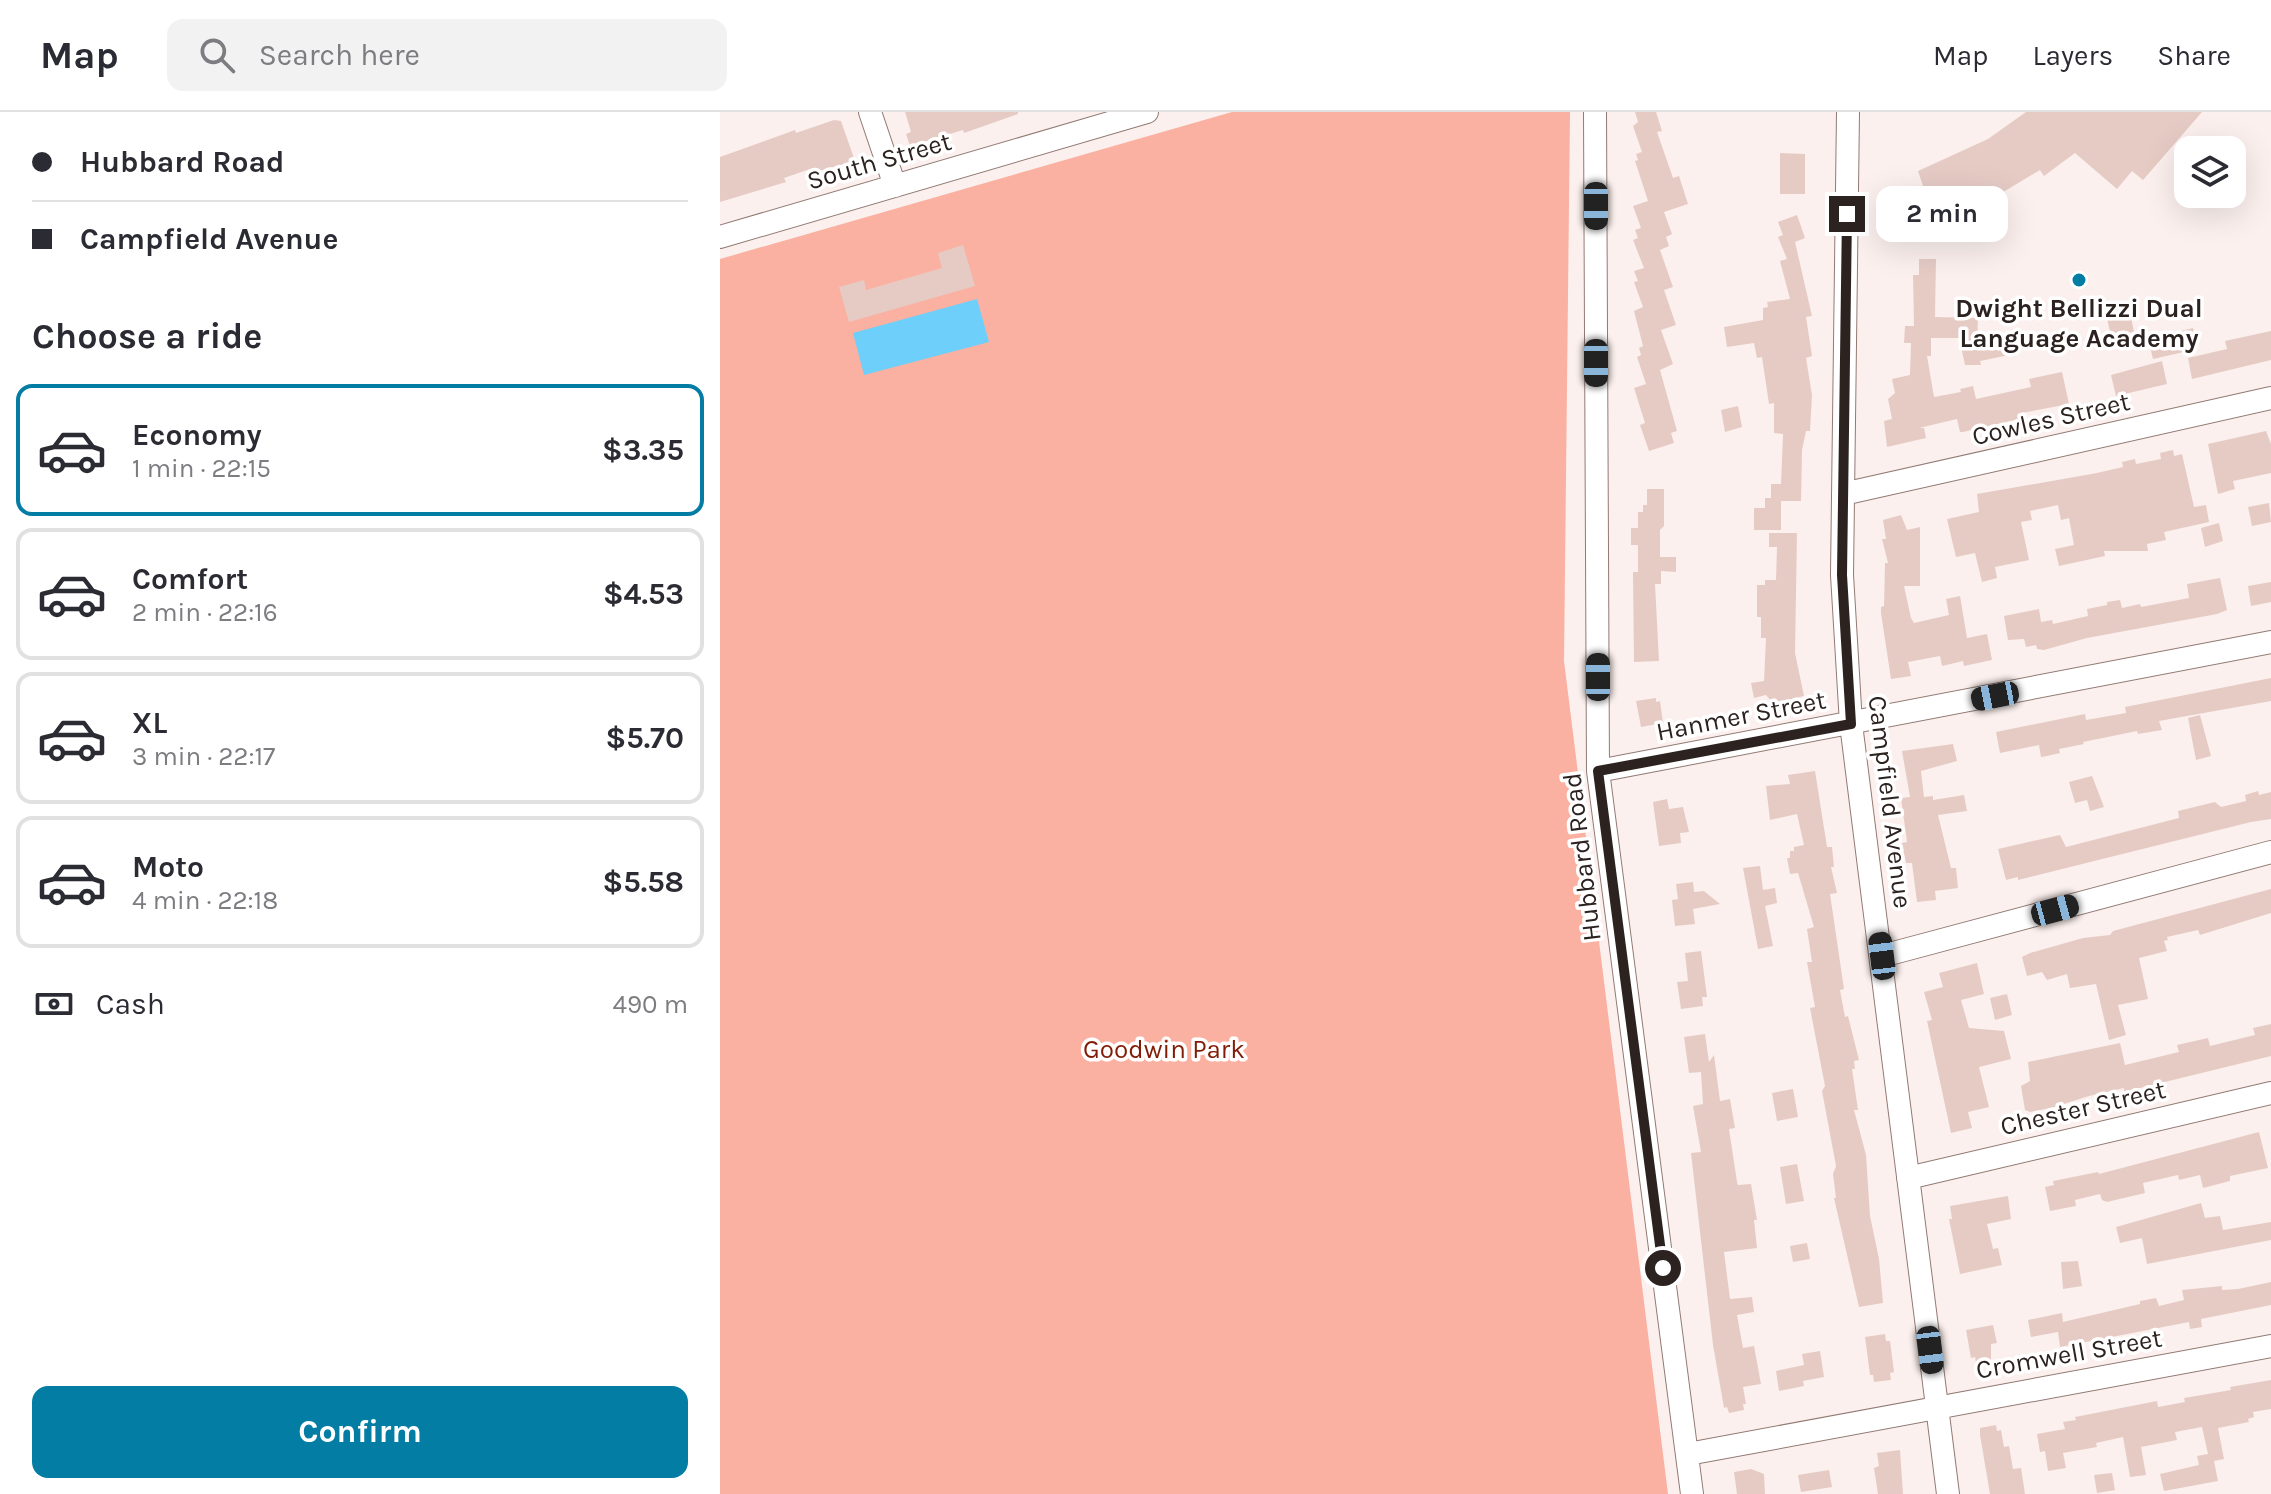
<!DOCTYPE html>
<html lang="en">
<head>
<meta charset="utf-8">
<style>
  :root { --surface:#fff; --page:#f2f2f3; --text:#2b2b33; --muted:#7c7c81; --line:#e1e1e2; --accent:#047da4 }
  body { margin:0; font-family:Karla,sans-serif; background:var(--page); color:var(--text); height:100vh; display:flex; flex-direction:column; font-size:30px; white-space:nowrap }
  * { box-sizing:border-box; margin:0 }
  p { font-size:26px; color:var(--muted) }
  .icon { flex:none; width:44px; height:44px; fill:none; stroke:currentColor; stroke-width:2; stroke-linecap:round; stroke-linejoin:round }
  .map { position:relative; flex:1; overflow:hidden }
  .details { display:flex; flex-direction:column; background:var(--surface); width:720px }
  .details>* { flex:none }
  .banner { display:grid; align-content:center; height:176px; padding:0 32px; background:var(--surface) }
  .fabs { position:absolute; left:1454px; top:24px; display:grid; gap:16px }
  .fabs a { display:grid; place-items:center; width:72px; height:72px; border-radius:16px; background:var(--surface); box-shadow:0 8px 32px #0002; font-size:40px }
  .end { position:absolute; width:36px; height:36px; margin:-18px; border:10px solid #2c2320; background:#fff; box-shadow:0 0 0 4px #fff }
  .from { border-radius:50% }
  .bubble { position:absolute; height:56px; border-radius:16px; background:var(--surface); box-shadow:0 8px 32px #0002; font-size:26px; font-weight:700; line-height:56px; text-align:center }
  .car { position:absolute; width:24px; height:48px; margin:-24px -12px; border-radius:10px; box-shadow:0 0 6px 2px #0007; background:linear-gradient(#222 24%,#8ab4d8 0 40%,#222 0 76%,#8ab4d8 0 86%,#222 0) }
  .banner b { display:flex; align-items:center; gap:28px; height:76px; font-size:30px }
  .banner b+b { border-top:2px solid var(--line) }
  .banner i { width:20px; height:20px; background:var(--text) }
  ul { padding:0; list-style:none }
  li { display:flex; align-items:center; gap:24px; height:132px; margin:0 16px 12px; padding:0 16px; border:4px solid var(--line); border-radius:16px }
  li div { flex:1 }
  li b { display:block; font-size:30px }
  li em { font-style:normal; font-weight:700 }
  li.on { border-color:var(--accent) }
  li>.icon { width:72px; height:72px; stroke-width:1.5 }
  h2 { padding:0 32px; font-size:36px; line-height:96px }
  .pay { display:flex; align-items:center; gap:20px; height:88px; padding:0 32px; font-size:30px }
  .pay p { margin-inline-start:auto }
  .action { display:flex; gap:16px; margin-top:auto; padding:16px 32px }
  .action a { flex:1; height:92px; border-radius:16px; background:var(--accent); color:#fff; font-size:32px; font-weight:700; line-height:92px; text-align:center }
  header { display:flex; align-items:center; gap:48px; box-sizing:border-box; height:112px; padding:0 40px; background:var(--surface); border-bottom:2px solid var(--line) }
  header strong { font-size:38px }
  nav { display:flex; gap:44px; margin-inline-start:auto; font-size:28px }
  .search { width:560px; height:72px; background:var(--page); display:flex; align-items:center; gap:20px; box-sizing:border-box; padding:0 28px; border-radius:16px; color:var(--muted); font-size:30px }
  main { display:flex; flex:1; min-height:0 }
  .map>svg:first-child { display:block }
  .green { fill:#fab1a1 }
  .water { fill:#6ecffa }
  .building { fill:#e6cbc5 }
  .lines { fill:none; stroke-linecap:round; stroke-linejoin:round }
  .minor-casing { stroke:#927a74; stroke-width:24 }
  .minor { stroke:#fff; stroke-width:22 }
  .route { stroke:#2c2320; stroke-width:10 }
  .poi-dot { fill:#047da4; stroke:#fff; stroke-width:3 }
  .labels { text-anchor:middle; dominant-baseline:central; stroke-width:7; stroke-linejoin:round; paint-order:stroke }
  .street-label { font-size:26px; fill:#2c2320; stroke:#fff }
  .poi-label { font-size:26px; font-weight:bold; fill:#2c2320; stroke:#fff }
  .park-label { font-size:26px; fill:#811c06; stroke:#fff }
</style>
</head>
<body>
<header>
<strong>Map</strong>
<div class="search"><svg class="icon" aria-label="search" viewBox="0 0 24 24"><circle cx="10" cy="10" r="6"/><path d="M15 15l6 6"/></svg>Search here</div>
<nav><a>Map</a><a>Layers</a><a>Share</a></nav>
</header>
<main>
<section class="details">
<div class="banner">
<b><i class="from"></i>Hubbard Road</b>
<b><i></i>Campfield Avenue</b>
</div>
<h2>Choose a ride</h2>
<ul>
<li class="on"><svg class="icon" aria-label="car" viewBox="0 0 24 24"><path d="M5 17H2v-5l4-1 3-4h7l3 4 3 1v5h-3M9 17h6M6 11h13"/><circle cx="7" cy="17" r="2"/><circle cx="17" cy="17" r="2"/></svg><div><b>Economy</b><p>1 min · 22:15</p></div><em>$3.35</em></li>
<li><svg class="icon" aria-label="car" viewBox="0 0 24 24"><path d="M5 17H2v-5l4-1 3-4h7l3 4 3 1v5h-3M9 17h6M6 11h13"/><circle cx="7" cy="17" r="2"/><circle cx="17" cy="17" r="2"/></svg><div><b>Comfort</b><p>2 min · 22:16</p></div><em>$4.53</em></li>
<li><svg class="icon" aria-label="car" viewBox="0 0 24 24"><path d="M5 17H2v-5l4-1 3-4h7l3 4 3 1v5h-3M9 17h6M6 11h13"/><circle cx="7" cy="17" r="2"/><circle cx="17" cy="17" r="2"/></svg><div><b>XL</b><p>3 min · 22:17</p></div><em>$5.70</em></li>
<li><svg class="icon" aria-label="car" viewBox="0 0 24 24"><path d="M5 17H2v-5l4-1 3-4h7l3 4 3 1v5h-3M9 17h6M6 11h13"/><circle cx="7" cy="17" r="2"/><circle cx="17" cy="17" r="2"/></svg><div><b>Moto</b><p>4 min · 22:18</p></div><em>$5.58</em></li>
</ul>
<div class="pay"><svg class="icon" aria-label="cash" viewBox="0 0 24 24"><path d="M3 7h18v10H3z"/><circle cx="12" cy="12" r="2"/></svg>Cash<p>490 m</p></div>
<div class="action"><a>Confirm</a></div>
</section>
<div class="map">
<svg width="1551" height="1382" viewBox="0 0 1551 1382">
  <rect width="100%" height="100%" fill="#fbf0ed"/>
  <!-- green -->
  <path class="green" d="M512,0h338l-6,549 104,833h-948v-1235z"/>
  <!-- water -->
  <path class="water" d="M257,187l12,43 -125,33 -11,-42z"/>
  <!-- building -->
  <path class="building" d="M185,0h113v2l-54,19 -1,-3 -53,16 -4,-12 5,-2z
    M915,0h21l6,19 -5,1 16,46 6,-2 9,28 -24,8 8,22 -6,3 3,9 -9,4 13,37 -9,3 12,35 -15,5 12,34 -13,6 17,61 -6,2 3,10 -25,8 -9,-26 5,-2 -11,-35 12,-4 -9,-27 4,-2 -2,-7 4,-2 -9,-35 9,-4 -9,-25 4,-1 -4,-10 10,-3 -11,-28 5,-2 -3,-8 6,-2 -8,-22 15,-5 -13,-40 3,-1 -2,-6 6,-2 -9,-26 5,-4z
    M1306,0h176l-59,68 -11,-9 -15,18 -42,-36 -31,23 -4,-6 -60,36 -44,18 -18,-53 70,-32z
    M114,8l7,1 14,40 -43,12 -2,-4 -26,9 2,4 -66,20v-45l75,-27 1,3z
    M1060,41l25,1v40h-25z
    M1077,103l8,23 -10,4 17,74 -6,1 6,39 -6,2 6,37 -2,36h-4l-4,19 -1,51h-20v29h-27v-22h11v-10h6v-14h10l2,-50 -9,-1v-30l-5,1 -7,-47 -5,1 -3,-15 -27,4 -3,-20 39,-7v-12l5,-1 -1,-5 23,-3 -10,-38 7,-2 -9,-22 5,-2 -5,-13z
    M243,133l12,41 -126,36 -10,-35 25,-7 2,10 76,-22 -4,-15z
    M1199,147h17l-1,58 43,1 -1,26 38,-11 4,20 -39,8 1,4h-16l-6,-27h-28v18h-4l7,41 27,-5 -1,-3 13,-3 3,13 55,-12 -2,-8 33,-7 7,32 -47,9 1,5 -60,14h-3l-3,-13 -38,9h5l2,10 -39,9 -3,-26 8,-2 -4,-20 7,-6 -3,-14 18,-4 1,-32h-7l1,-17h9l-1,-51h6z
    M1409,195l5,25 -23,5 -4,-19 6,-1 -2,-7z
    M1473,216l4,21 -44,10 -5,-20z
    M1551,219v29l-79,19 -4,-21 39,-9 -2,-8z
    M1442,249l5,23 -51,12 -5,-21z
    M1018,294l4,21 -17,5 -4,-22z
    M1546,319l5,13v29l-38,8 2,8 -17,5 -10,-50z
    M1453,338l1,6 8,-2 12,53 12,-2 3,17 -45,10 2,8 -19,4 1,7h-44l1,5 -46,10 -4,-17 19,-4 -5,-27 -8,2 -3,-15 -28,6 2,9 -11,2 8,38 -34,7 2,11 -15,4 -7,-29 -19,4 -9,-38 32,-7 -2,-18 120,-21 26,-6 -1,-5 13,-3 1,5 25,-5 -1,-6z
    M927,377h17v37l-4,4v27h16v15l-15,-1v13h-6l4,77 -25,1 -1,-90h5v-27h-7v-17h7v-16h5v-7h4z
    M1549,391l2,19 -19,4 -4,-19z
    M1181,403l6,15 13,-3v59h-16l7,32 3,5 35,-8 -3,-16 14,-3 7,42 20,-4 5,26 -28,6 -1,-5 -21,5 -2,-10 -32,6 3,14 -20,3 -10,-66v-6l3,-1 1,-43h3l-6,-24h4l-3,-19z
    M1499,411l4,18 -18,6 -4,-19z
    M1049,421h28l-2,120 9,43 -25,6h-7l-6,-7 -12,3 -3,-15 13,-2 2,-43h-5v-21h-4v-32h8v-5h11l1,-33h-8z
    M1500,466l7,32 -10,4 -130,24 -43,12 -7,-1 -1,-4 -10,2 -2,-8 -16,1 -4,-24 35,-7 2,13 11,-2 1,4 35,-8 -1,-7 20,-4v-3l13,-2 2,8 18,-4 1,3 48,-9 -2,-14z
    M1551,470v20l-20,4 -3,-20z
    M1551,566v23l-112,20 3,9 -24,4 -1,-3 -54,11 1,2 -25,5 1,4 -13,3 -6,1 -2,-12 -39,8 -4,-21 89,-18 1,6 40,-7 -1,-6z
    M936,586v4l4,-1 3,22 -22,4 -5,-26z
    M1480,603l11,41 -15,4 -8,-42z
    M1233,632l4,17 -36,10 3,26 9,-1v4l31,-5 3,16 -29,4 13,53h5l2,20 -23,3 1,9 -19,2 -5,-39h-6l-4,-20 5,-1 -6,-44 9,-1 -8,-46z
    M1095,659l12,76h5l2,20h-3l6,26 -7,1 14,95 -4,1 5,27 3,-1 11,44 -5,1 1,8h-3l6,41h-4l12,45 4,61 9,43 4,44 -24,4 -25,-109h2l-3,-24 3,-8 -14,-75 3,-5 -15,-78 5,-1 -8,-45h5l-5,-33 7,-2 -16,-54 -8,1 -3,-16h3v-7h4v-4l10,-2 -7,-31 -27,6 -4,-34 24,-2 -2,-9z
    M1372,664l12,31 -14,4 -3,-11 -12,3 -6,-21z
    M1538,679l1,4 12,-3v27l-20,3 -233,58v-3l-12,3 -8,-31 62,-14 6,12 113,-29 -1,-7 37,-9 6,5 25,-6 -1,-6z
    M947,687l2,10 14,-2 6,25 -9,1 1,10 -22,3 -6,-44z
    M1040,754l3,24 12,-2 2,15 -12,3 8,40 -15,3 -15,-81z
    M973,770l1,10 10,-1 16,13 -27,5 2,15 -20,2 -3,-26 6,-1 -2,-15z
    M1551,777v24l-71,22 -2,-5 -31,7 1,3 -4,1 3,10 -28,7 9,41 -30,6 8,30 -17,5 -13,-56 -26,4 -3,-14 -20,6 -5,-8 -15,4 -5,-19 8,-4 53,-15 27,-3 3,-4z
    M981,839l6,46h-5l1,9 -22,3 -4,-27 11,-1 -3,-28z
    M1257,851l7,31 -23,6 8,28 35,3 7,28 -32,8 10,40 -21,5 4,16 -21,5 -24,-112 5,-1 -8,-28 19,-5 -4,-14z
    M1287,882l5,21 -17,5 -5,-22z
    M1551,912v32l-147,36v-4l-35,8 -38,12 -21,4 -5,-2 -4,-24 9,-5 -2,-19 92,-19 5,22 54,-13 -2,-7 31,-7 2,8 45,-11 -2,-7z
    M985,922l4,28 5,-7 6,46 10,-2 5,29 -6,1 8,53 1,3 13,-1 6,36h-3l3,28 -33,4 6,47 22,-2 2,15 -17,3 6,33 11,-2 7,38 -18,3 3,17h-3l1,6 -15,3 -2,-6 -3,1 -11,-63 -22,-192 10,-1 -8,-46 10,-2 -2,-32 -12,1 -5,-36z
    M1073,977l5,28 -21,4 -5,-28z
    M1539,1020l9,36 -38,8v5l-27,7 -3,-13 -21,5 -1,-5 -35,8 2,10 -38,9 -5,-2 -2,-6 -25,6 1,6 -26,5 -5,-24 9,-2 -1,-4 45,-9 1,2z
    M1077,1052l7,37 -18,3 -6,-37z
    M1288,1084l3,23 -24,5 6,25 5,-1 4,17 -42,9 -11,-55h3l-2,-13z
    M1481,1091l4,15 15,-2 3,14 48,-8v18l-124,24 -5,-26 -22,5 -4,-16z
    M1087,1131l3,16 -17,3 -3,-16z
    M1358,1149l4,25 -19,3 -2,-27z
    M1551,1170v23l-70,14 1,8 -12,2 -1,-7 -129,25 -2,-15 -27,5 -3,-17 34,-7 1,9 77,-18v-3l16,-3 3,8 25,-6 -2,-10 40,-4v4l16,-1z
    M1273,1213l4,18 -6,1v17l-15,2 -1,-6 -4,1 -5,-28z
    M1165,1222l1,7h4l4,31 -4,1 1,7 -17,2 -1,-7h-3l-5,-38z
    M1100,1239l4,26 -21,4 1,5 -25,5 -3,-20 28,-6 -2,-11z
    M1551,1268v29l-18,3 1,5 -6,2 1,3 -31,6 6,31 -10,2 4,20 -54,10 -4,-17 39,-9 -2,-9 11,-2 -6,-27 -27,5 2,8 -36,7 5,28 -16,2 -7,-40 -27,6 1,4 -34,6 3,15 -18,3 -3,-20 -5,1 -3,-18 28,-5 -2,-7 13,-2 -1,-3 82,-16 1,6 27,-5 -1,-4 47,-8 -1,-3z
    M1276,1313l1,6 4,-1 3,17 5,-1 4,23 8,-1 4,26h-35l-10,-59v-7z
    M1180,1338l3,44h-25l-4,-26 5,-2 -2,-13z
    M1031,1357l13,5 1,20h-28l-3,-22z
    M1109,1358l3,17 -31,5 -3,-17z
    M1392,1361l3,17 -18,3 -3,-18z"/>
  <g class="lines">
    <!-- minor casing -->
    <g class="minor-casing">
      <path id="minor" d="M150,0l25,74
        M875,0l3,659 94,723
        M1128,0l-6,463 9,149 97,770
        M0,125l427,-125
        M1123,382l428,-96
        M878,659l673,-129
        M1162,844l389,-104
        M1188,1066l363,-85
        M968,1342l583,-108"/>
    </g>
    <!-- minor -->
    <use href="#minor" class="minor"/>
  </g>
  <g class="lines">
    <!-- route -->
    <path class="route" d="M943,1156l-65,-497 253,-47 -9,-149 5,-361"/>
  </g>
  <!-- markers -->
  <circle class="poi-dot" cx="1359" cy="168" r="8"/>
  <g class="labels">
    <!-- street labels -->
    <g class="street-label">
      <text transform="translate(159 49) rotate(-16)">South Street</text>
      <text transform="translate(1331 307) rotate(-13)">Cowles Street</text>
      <text transform="translate(1021 604) rotate(-11)">Hanmer Street</text>
      <text transform="translate(1170 690) rotate(83)">Campfield Avenue</text>
      <text transform="translate(862 745) rotate(-97)">Hubbard Road</text>
      <text transform="translate(1363 996) rotate(-13)">Chester Street</text>
      <text transform="translate(1349 1242) rotate(-10)">Cromwell Street</text>
    </g>
    <!-- poi labels -->
    <g class="poi-label">
      <text x="1359" y="196">Dwight Bellizzi Dual<tspan x="1359" dy="30">Language Academy</tspan></text>
    </g>
    <!-- park labels -->
    <g class="park-label">
      <text x="444" y="937">Goodwin Park</text>
    </g>
  </g>
</svg>
<div class="fabs">
<a><svg class="icon" aria-label="layers" viewBox="0 0 24 24"><path d="M12 4l9 5-9 5-9-5zM3 14l9 5 9-5"/></svg></a>
</div>
<i class="end from" style="left:943px;top:1156px"></i>
<i class="end" style="left:1127px;top:102px"></i>
<div class="bubble" style="left:1156px;top:74px;width:132px">2 min</div>
<i class="car" style="left:876px;top:94px;rotate:180deg"></i>
<i class="car" style="left:876px;top:251px;rotate:180deg"></i>
<i class="car" style="left:878px;top:565px;rotate:0deg"></i>
<i class="car" style="left:1275px;top:584px;rotate:259deg"></i>
<i class="car" style="left:1335px;top:798px;rotate:75deg"></i>
<i class="car" style="left:1162px;top:844px;rotate:353deg"></i>
<i class="car" style="left:1210px;top:1238px;rotate:173deg"></i>
</div>
</main>
</body>
</html>
